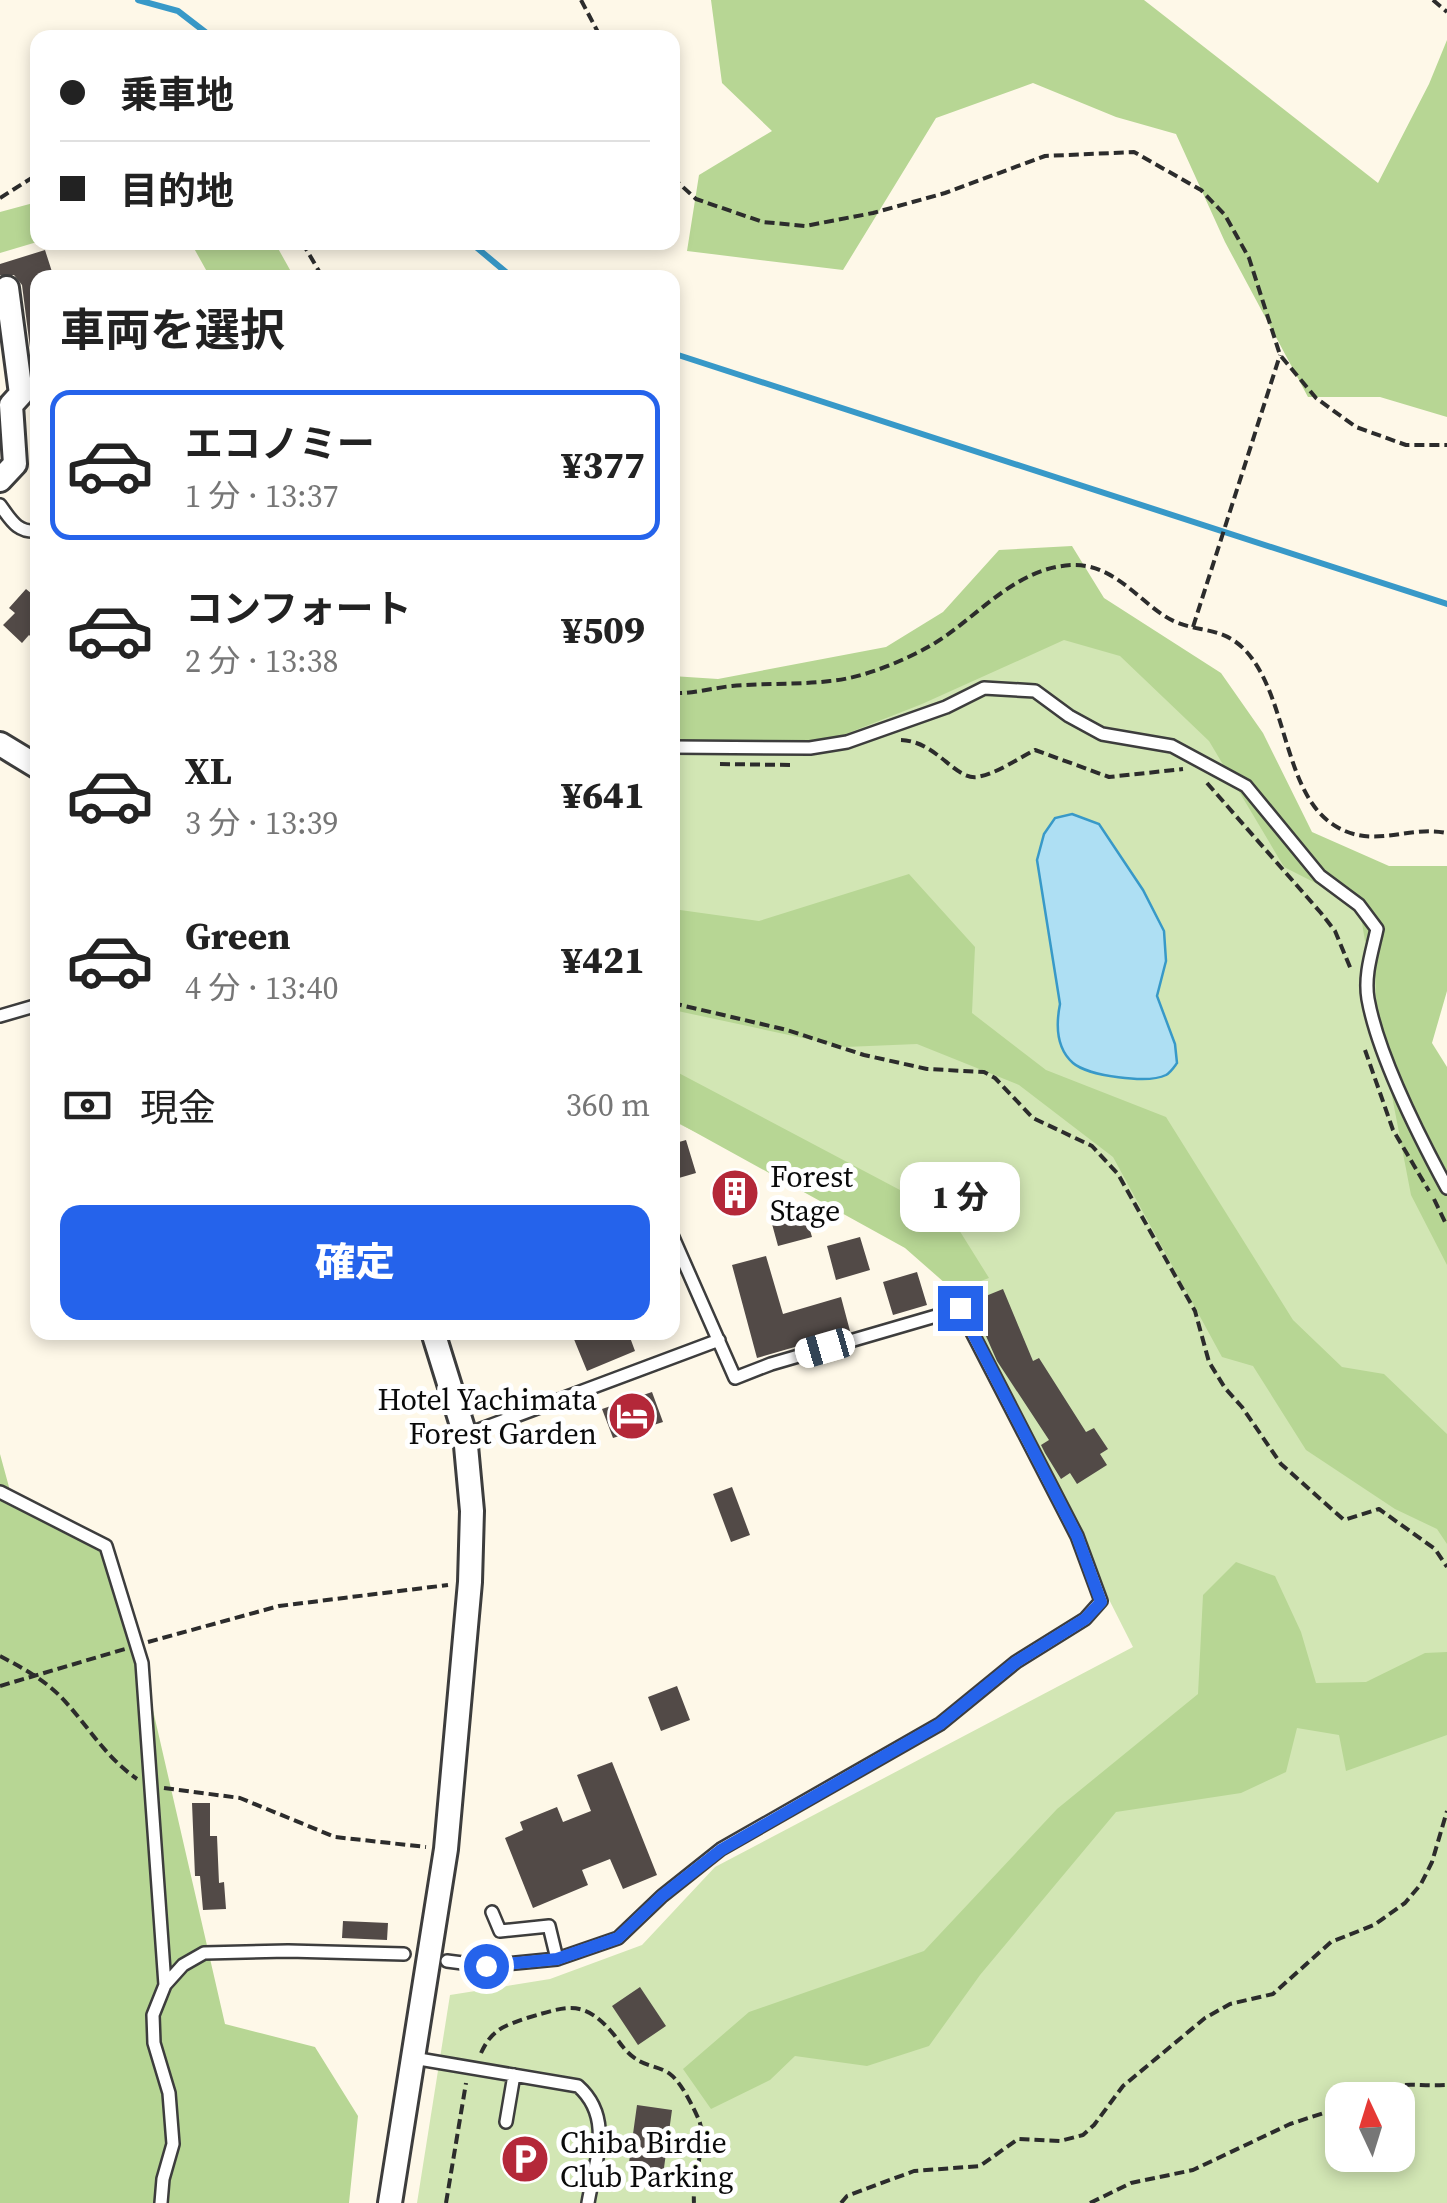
<!DOCTYPE html>
<html lang="ja">
<head>
<meta charset="utf-8">
<style>
  :root { --surface:#fff; --page:#f2f2f2; --text:#222; --muted:#767676; --line:#e0e0e0; --accent:#2563eb }
  body { margin:0; font-family:"Source Serif 4","Noto Sans JP",serif; background:var(--page); color:var(--text); height:100vh; display:flex; flex-direction:column; font-size:38px; white-space:nowrap }
  * { box-sizing:border-box; margin:0 }
  p { font-size:32px; color:var(--muted) }
  .icon { flex:none; width:55px; height:55px; fill:none; stroke:currentColor; stroke-width:2; stroke-linecap:round; stroke-linejoin:round }
  .map { position:relative; flex:1; overflow:hidden }
  .sheet { position:absolute; left:30px; top:270px; width:650px; height:1070px; display:flex; flex-direction:column; background:var(--surface); border-radius:20px; box-shadow:0 5px 15px #0003 }
  .sheet>* { flex:none }
  .hud { position:absolute; left:30px; top:30px; width:650px; height:220px; border-radius:20px; box-shadow:0 5px 15px #0003; display:grid; align-content:center; height:220px; padding:0 30px; background:var(--surface) }
  .needle { width:65px; rotate:356deg }
  .tools { position:absolute; left:1325px; top:2082px; display:grid; gap:20px }
  .tools a { display:grid; place-items:center; width:90px; height:90px; border-radius:20px; background:var(--surface); box-shadow:0 5px 15px #0003; font-size:50px }
  .end { position:absolute; width:45px; height:45px; margin:-22px; border:12px solid #2563eb; background:#fff; box-shadow:0 0 0 5px #fff }
  .from { border-radius:50% }
  .bubble { position:absolute; height:70px; border-radius:20px; background:var(--surface); box-shadow:0 5px 15px #0003; font-size:32px; font-weight:800; line-height:70px; text-align:center }
  .car { position:absolute; width:30px; height:60px; margin:-30px -15px; border-radius:12px; box-shadow:0 0 8px 2px #0007; background:linear-gradient(#fff 24%,#345 0 40%,#fff 0 76%,#345 0 86%,#fff 0) }
  .hud b { display:flex; align-items:center; gap:35px; height:95px; font-size:38px }
  .hud b+b { border-top:2px solid var(--line) }
  .hud i { width:25px; height:25px; background:var(--text) }
  ul { padding:0; list-style:none }
  li { display:flex; align-items:center; gap:30px; height:150px; margin:0 20px 15px; padding:0 10px; border:5px solid transparent; border-radius:20px }
  li div { flex:1 }
  li b { display:block; font-size:38px }
  li em { font-style:normal; font-weight:800 }
  li.active { border-color:var(--accent) }
  li>.icon { width:90px; height:90px; stroke-width:1.5 }
  h2 { padding:0 30px; font-size:45px; line-height:120px }
  .pay { display:flex; align-items:center; gap:25px; height:110px; padding:0 30px; font-size:38px }
  .pay p { margin-inline-start:auto }
  .action { display:flex; gap:20px; margin-top:auto; padding:20px 30px }
  .action a { flex:1; height:115px; border-radius:20px; background:var(--accent); color:#fff; font-size:40px; font-weight:800; line-height:115px; text-align:center }
  .map>svg:first-child { display:block }
  .green { fill:#d2e6b4; fill-rule:evenodd }
  .forest { fill:#b7d694 }
  .water { fill:#aedff3; stroke:#3899c8; stroke-width:2.5 }
  .lines { fill:none; stroke-linecap:round; stroke-linejoin:round }
  .stream { stroke:#3899c8; stroke-width:6 }
  .building { fill:#524a47 }
  .service-casing { stroke:#3d3d3d; stroke-width:16 }
  .minor-casing { stroke:#3d3d3d; stroke-width:28 }
  .path { stroke:#2c2c2c; stroke-width:4; stroke-dasharray:10 5; stroke-linecap:butt }
  .service { stroke:#fff; stroke-width:11 }
  .minor { stroke:#fff; stroke-width:22 }
  .route { stroke:#2563eb; stroke-width:12 }
  .labels { text-anchor:middle; dominant-baseline:central; stroke-width:10; stroke-linejoin:round; paint-order:stroke }
  .poi-label { font-size:30px; fill:#0a0a0a; stroke:#fff; text-anchor:start }
</style>
</head>
<body>
<div class="map">
<svg width="1447" height="2203" viewBox="0 0 1447 2203">
  <rect width="100%" height="100%" fill="#fef8e8"/>
  <!-- green -->
  <path class="green" d="M1023,599l169,87 129,176 82,58 44,268v1015h-1030l33,-208 100,-16 92,-34 73,-78 418,-220 -158,-313 -55,-92 -247,-121v-410l186,-10zM1342,2100h56v55h-56z"/>
  <!-- forest -->
  <path class="forest" d="M711,0h433l234,183 51,-99 18,-44v377l-67,-20h-72l-83,-155 -49,-108 -60,-17 -83,-34 -97,35 -93,152 -156,-19 12,-76 73,-44 -50,-48z
    M37,202v40l-37,11v-41z
    M191,243h84l19,34h-84z
    M1072,546l32,52 117,75 42,60 49,99 77,34h58v125l-15,52 15,24v198l-36,-70 -34,-177 -3,-69 -9,-8 -6,-36 -75,-38 -75,-126 -89,-85 -56,-16 -142,64 -112,44 -137,-1 -1,-71 46,3 168,-32 57,-35 56,-62z
    M909,874l66,73 -3,66 74,57 120,47 127,203 49,47 42,7 63,60v110l-10,-15 -42,-20 -89,-59 -53,-84 -31,-9 -109,-200 -94,-72 -102,-41 -72,3 -172,-37v-101l86,12z
    M673,1070l278,147 38,61 -35,13 -49,-43 -232,-128z
    M0,1454l12,44 94,48 27,77 92,401 90,23 43,69 -9,87h-349z
    M1236,1562l39,14 26,56 15,51 50,-1 59,-29 22,-1v83l-101,36 -7,-36 -42,-7 -11,44 -45,21 -125,19 -136,163 -51,71 -62,20 -72,-10 -25,24 -59,29 -28,-40 66,-57 175,-61 133,-142 141,-115 5,-99z"/>
  <!-- water -->
  <path class="water" d="M1072,814l27,10 44,66 21,41 2,30 -9,35 18,48 2,19c-3,4 -6,9 -11,12 -18,9 -78,1 -93,-12 -17,-15 -17,-39 -13,-59l-23,-144 7,-26 11,-16z"/>
  <g class="lines">
    <!-- stream -->
    <path class="stream" d="M138,0l40,11 35,27
      M470,242l43,36
      M672,353l775,251"/>
  </g>
  <!-- building -->
  <path class="building" d="M45,250l9,28h-16v92l-5,1 -11,-86 -8,-10h-14v-11z
    M26,589l12,10v44l-9,-8 -7,8 -19,-18 12,-12 -6,-5z
    M686,1140l10,33 -24,7v-36z
    M747,1171l9,34 -34,9 -9,-33z
    M802,1203l10,34 -34,9 -9,-33z
    M860,1237l10,33 -34,10 -9,-34z
    M766,1256l17,58 58,-17 9,34 -93,27 -25,-93z
    M917,1272l10,33 -34,10 -10,-33z
    M1003,1289l30,72 6,-3 47,74 8,-4 14,21 -8,5 7,11 -30,19 -7,-11 -9,6 -16,-26 -4,-8 8,-5 -52,-79 -26,-59z
    M571,1332h57l7,19 -48,20z
    M652,1392l11,30 -50,16 -11,-29z
    M732,1487l18,48 -19,7 -18,-48z
    M677,1686l13,34 -29,11 -13,-34z
    M612,1762l45,113 -34,14 -13,-30 -28,11 6,15 -55,23 -28,-70 18,-8 -3,-8 37,-15 6,15 28,-11 -14,-36z
    M192,1803h18v33h7l2,47 5,-1 2,27 -23,1 -3,-34h-5z
    M343,1921l45,2 -1,17 -45,-2z
    M640,1987l26,39 -28,19 -26,-39z
    M637,2105l35,5 -9,65 -35,-5z"/>
  <g class="lines">
    <!-- service casing -->
    <g class="service-casing">
      <path id="service" d="M0,505c11,15 17,28 38,26
        M672,747l138,1 37,-6 99,-35 38,-19 51,3 34,25 33,18 70,12 74,40 74,90 39,29 18,24c-5,23 -13,46 -9,70 10,56 52,139 79,189
        M0,1016l38,-11
        M465,1435l254,-95
        M0,1492l106,54 36,117 23,322
        M492,1912l8,19 49,-5 8,33
        M447,1961l39,5 71,-7 61,-21 44,-42 59,-47 219,-125 76,-62 69,-43 16,-18 -24,-65 -117,-227 -189,55 -36,14 -63,-143
        M413,2058l165,28c36,32 17,75 10,117
        M506,2122l8,-47
        M161,2203l2,-24 10,-35 -4,-51 -15,-50 -1,-28 12,-30 18,-20 21,-12 84,-2 116,3"/>
    </g>
    <!-- minor casing -->
    <g class="minor-casing">
      <path id="minor" d="M0,480l15,-16 -4,-59 10,-11 -14,-106
        M0,744l38,23
        M390,2203l56,-354 24,-267 2,-71 -7,-76 -32,-103"/>
    </g>
    <!-- path -->
    <path class="path" d="M581,0l20,38
      M1433,0l14,12
      M672,177l24,22 67,23 42,4 68,-13 72,-20 100,-37 89,-4 67,38 24,25 24,43 31,97 36,43 40,29 50,18h41
      M0,198l38,-24
      M302,242l21,36
      M1193,627l87,-272
      M672,693c21,1 40,-5 60,-7 33,-3 66,-1 98,-5 33,-3 71,-19 100,-35 47,-27 84,-79 143,-81 38,-1 62,31 90,50 29,20 55,8 81,34 45,46 38,147 93,178 38,22 71,-2 110,6
      M901,740c35,1 54,40 76,37 19,-3 40,-18 58,-27l74,27 74,-8
      M720,764l70,1
      M1207,783l114,130 14,18 17,41
      M672,1003l115,27 77,25 63,14 57,3 11,6 38,40 59,28 26,28 77,137 14,51 16,26 17,19 39,57 63,56 35,-11 56,40 12,18
      M1365,1050l28,80 36,61
      M1434,1199l13,27
      M148,1642l131,-36 169,-21
      M0,1656c21,11 43,23 60,40 28,29 43,59 77,83
      M0,1686l125,-37
      M164,1788l76,10 95,39 91,10
      M481,2053c11,-24 23,-27 46,-35 41,-12 57,-20 88,18 6,9 12,17 21,23 10,7 25,8 34,15 12,9 23,33 29,46 9,23 -7,55 -5,83
      M1363,2100c37,-22 45,-13 84,-15
      M446,2203l20,-120
      M841,2203l6,-7 67,-25 66,-5 38,-27 42,2 23,-6 11,-10 29,-39 82,-68 25,-14 43,-10 58,-52 43,-17 31,-22 16,-19 11,-22 15,-51
      M1090,2203l41,-20 62,-13 97,-46 52,-17"/>
    <!-- service -->
    <use href="#service" class="service"/>
    <!-- minor -->
    <use href="#minor" class="minor"/>
  </g>
  <g class="lines">
    <!-- route -->
    <path class="route" d="M486,1966l71,-7 61,-21 44,-42 59,-46 219,-126 76,-62 69,-43 16,-17 -24,-66 -117,-228"/>
  </g>
  <!-- icons -->
  <defs>
    <g id="building-disc" transform="scale(2.5)"><circle r="9.5" fill="#b42839" stroke="#fff"/><path d="M-4-6H4V6H1V3H-1V6H-4ZM-2.5-4.3h1.7v1.8h-1.7ZM.8-4.3h1.7v1.8H.8ZM-2.5-1h1.7V.8h-1.7ZM.8-1h1.7V.8H.8Z" fill="#fff"/></g>
    <g id="hotel-disc" transform="scale(2.5)"><circle r="9.5" fill="#b42839" stroke="#fff"/><path d="M-6-4.5h1.5V1H6V5H4.5V3h-9V5H-6ZM-4 0a1.8 1.8 0 1 1 3.6 0ZM.5 0V-2.5h3Q6-2.5 6 0Z" fill="#fff"/></g>
    <g id="parking-disc" transform="scale(2.5)"><circle r="9.5" fill="#b42839" stroke="#fff"/><path d="M-3.5-5.5H1a3.5 3.5 0 0 1 0 7H-1V5.5H-3.5ZM-1-3.4V-.6H.8a1.4 1.4 0 0 0 0-2.8Z" fill="#fff"/></g>
  </defs>
  <g fill-rule="evenodd">
    <use href="#building-disc" x="735" y="1193"/>
    <use href="#hotel-disc" x="632" y="1416"/>
    <use href="#parking-disc" x="525" y="2159"/>
  </g>
  <g class="labels">
    <!-- poi labels -->
    <g class="poi-label">
      <text x="770" y="1176">Forest<tspan x="770" dy="34">Stage</tspan></text>
      <text x="597" y="1399" text-anchor="end">Hotel Yachimata<tspan x="597" dy="34">Forest Garden</tspan></text>
      <text x="560" y="2142">Chiba Birdie<tspan x="560" dy="34">Club Parking</tspan></text>
    </g>
  </g>
</svg>
<div class="tools">
<a><svg class="needle" viewBox="-14 -14 28 28"><path d="M0-13l5 13h-10z" fill="#e53935"/><path d="M0 13l5-13h-10z" fill="#767676"/></svg></a>
</div>
<i class="end from" style="left:486px;top:1966px"></i>
<i class="end" style="left:960px;top:1308px"></i>
<div class="bubble" style="left:900px;top:1162px;width:120px">1 分</div>
<i class="car" style="left:825px;top:1348px;rotate:254deg"></i>
<div class="hud">
<b><i class="from"></i>乗車地</b>
<b><i></i>目的地</b>
</div>
<section class="sheet">
<h2>車両を選択</h2>
<ul>
<li class="active"><svg class="icon" aria-label="car" viewBox="0 0 24 24"><path d="M5 17H2v-5l4-1 3-4h7l3 4 3 1v5h-3M9 17h6M6 11h13"/><circle cx="7" cy="17" r="2"/><circle cx="17" cy="17" r="2"/></svg><div><b>エコノミー</b><p>1 分 · 13:37</p></div><em>¥377</em></li>
<li><svg class="icon" aria-label="car" viewBox="0 0 24 24"><path d="M5 17H2v-5l4-1 3-4h7l3 4 3 1v5h-3M9 17h6M6 11h13"/><circle cx="7" cy="17" r="2"/><circle cx="17" cy="17" r="2"/></svg><div><b>コンフォート</b><p>2 分 · 13:38</p></div><em>¥509</em></li>
<li><svg class="icon" aria-label="car" viewBox="0 0 24 24"><path d="M5 17H2v-5l4-1 3-4h7l3 4 3 1v5h-3M9 17h6M6 11h13"/><circle cx="7" cy="17" r="2"/><circle cx="17" cy="17" r="2"/></svg><div><b>XL</b><p>3 分 · 13:39</p></div><em>¥641</em></li>
<li><svg class="icon" aria-label="car" viewBox="0 0 24 24"><path d="M5 17H2v-5l4-1 3-4h7l3 4 3 1v5h-3M9 17h6M6 11h13"/><circle cx="7" cy="17" r="2"/><circle cx="17" cy="17" r="2"/></svg><div><b>Green</b><p>4 分 · 13:40</p></div><em>¥421</em></li>
</ul>
<div class="pay"><svg class="icon" aria-label="cash" viewBox="0 0 24 24"><path d="M3 7h18v10H3z"/><circle cx="12" cy="12" r="2"/></svg>現金<p>360 m</p></div>
<div class="action"><a>確定</a></div>
</section>
</div>
</body>
</html>
